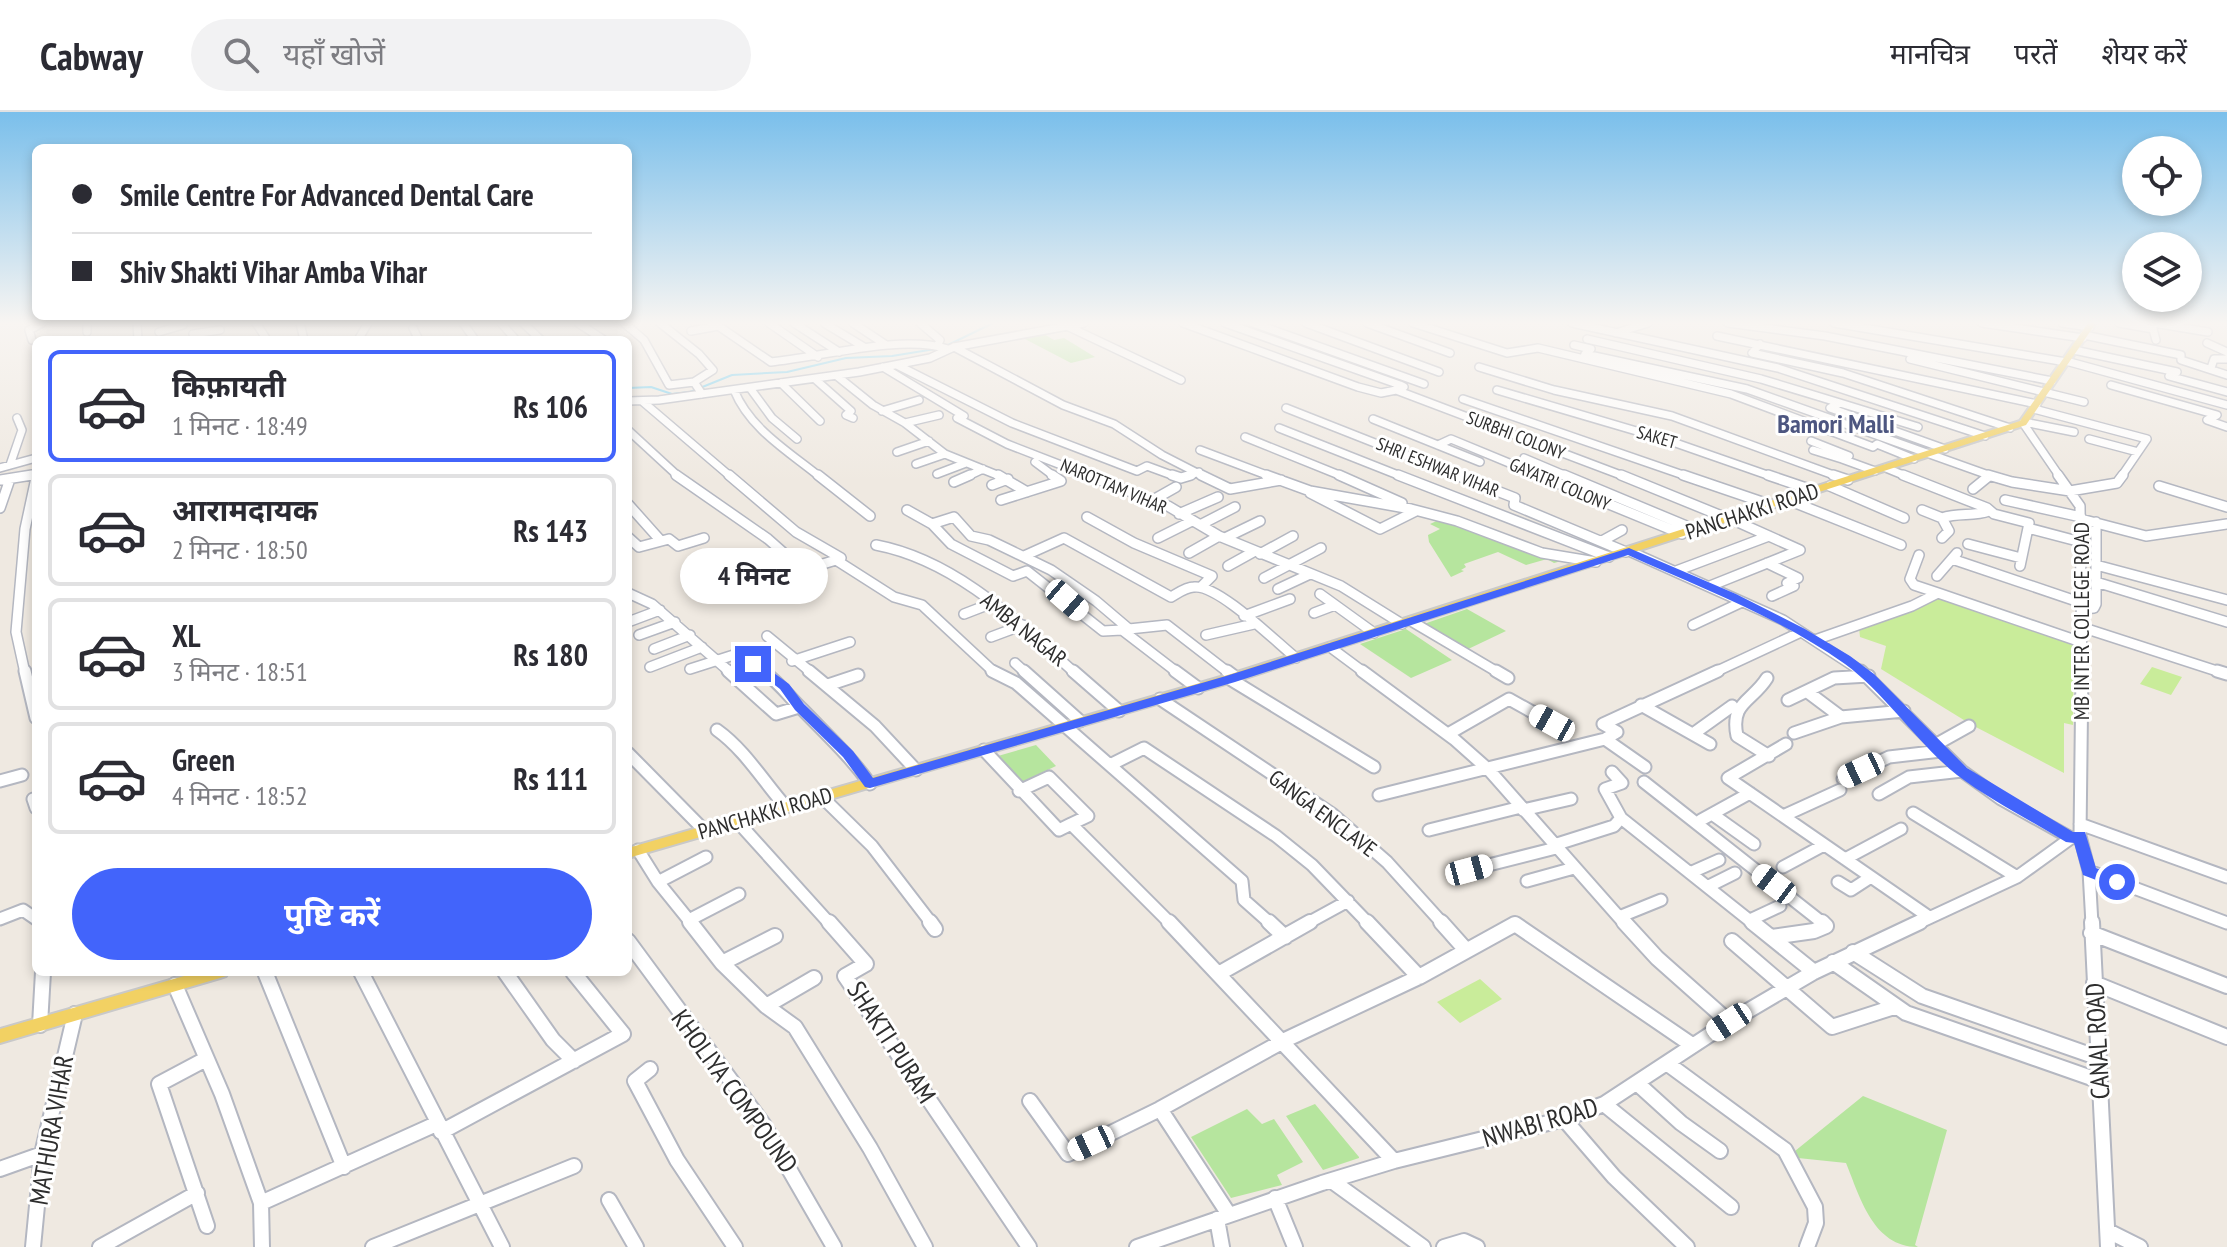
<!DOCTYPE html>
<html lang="hi">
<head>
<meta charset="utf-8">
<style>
  :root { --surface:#fff; --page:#f2f2f3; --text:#2b2b33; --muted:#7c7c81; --line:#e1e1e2; --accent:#4264fb }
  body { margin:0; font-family:"PT Sans Narrow","Noto Sans Devanagari",sans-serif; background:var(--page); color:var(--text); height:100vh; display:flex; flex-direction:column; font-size:30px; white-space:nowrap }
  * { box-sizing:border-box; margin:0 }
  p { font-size:26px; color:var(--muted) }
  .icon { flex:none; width:44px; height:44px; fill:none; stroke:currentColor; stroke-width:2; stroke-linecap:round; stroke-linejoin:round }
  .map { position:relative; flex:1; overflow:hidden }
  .details { position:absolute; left:32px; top:224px; width:600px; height:640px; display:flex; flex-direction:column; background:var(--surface); border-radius:12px; box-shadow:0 4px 12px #0003 }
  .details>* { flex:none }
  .top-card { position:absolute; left:32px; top:32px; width:600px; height:176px; border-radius:12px; box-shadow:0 4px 12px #0003; display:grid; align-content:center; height:176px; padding:0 40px; background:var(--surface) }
  .tools { position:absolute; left:2122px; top:24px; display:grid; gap:16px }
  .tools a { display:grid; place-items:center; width:80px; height:80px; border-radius:50%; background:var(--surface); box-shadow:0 4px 12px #0003; font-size:40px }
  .end { position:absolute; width:36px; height:36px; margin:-18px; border:10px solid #4264fb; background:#fff; box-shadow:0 0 0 4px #fff }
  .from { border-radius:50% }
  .bubble { position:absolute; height:56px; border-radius:28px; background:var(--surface); box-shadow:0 4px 12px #0003; font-size:26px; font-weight:700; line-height:56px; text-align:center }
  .car { position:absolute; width:24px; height:48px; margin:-24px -12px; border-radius:10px; box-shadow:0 0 6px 2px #0007; background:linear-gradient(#fff 24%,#345 0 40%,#fff 0 76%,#345 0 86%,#fff 0) }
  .top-card b { display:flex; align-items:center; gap:28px; height:76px; font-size:30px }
  .top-card b+b { border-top:2px solid var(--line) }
  .top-card i { width:20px; height:20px; background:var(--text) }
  ul { padding:14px 0 0; list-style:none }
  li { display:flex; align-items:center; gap:24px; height:112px; margin:0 16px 12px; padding:0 24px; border:4px solid var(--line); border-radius:12px }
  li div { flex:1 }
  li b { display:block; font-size:30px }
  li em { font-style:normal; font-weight:700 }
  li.on { border-color:var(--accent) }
  li>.icon { width:72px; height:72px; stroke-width:1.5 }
  .cta { display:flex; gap:16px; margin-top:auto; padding:16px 40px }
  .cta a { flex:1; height:92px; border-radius:48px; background:var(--accent); color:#fff; font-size:32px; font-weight:700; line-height:92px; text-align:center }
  header { display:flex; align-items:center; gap:48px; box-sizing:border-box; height:112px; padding:0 40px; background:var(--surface); border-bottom:2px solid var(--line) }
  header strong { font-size:38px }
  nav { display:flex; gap:44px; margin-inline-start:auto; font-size:28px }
  .search { width:560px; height:72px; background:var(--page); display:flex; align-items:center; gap:20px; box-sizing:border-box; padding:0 28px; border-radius:44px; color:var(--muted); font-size:30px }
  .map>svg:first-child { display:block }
  .green { fill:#b6e59e }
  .pitch { fill:#c9ec9a }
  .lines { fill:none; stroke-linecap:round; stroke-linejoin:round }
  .stream { stroke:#75cff0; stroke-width:2 }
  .minor-far3-casing { stroke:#b4b7c1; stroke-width:10 }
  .minor-far2-casing { stroke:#b4b7c1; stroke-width:12 }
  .minor-far1-casing { stroke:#b4b7c1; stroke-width:15 }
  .minor-casing { stroke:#b4b7c1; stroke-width:18 }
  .major-casing { stroke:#c9c9c9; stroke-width:4 }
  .minor-far3 { stroke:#fff; stroke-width:7 }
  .minor-far2 { stroke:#fff; stroke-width:9 }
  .minor-far1 { stroke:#fff; stroke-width:11 }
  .minor { stroke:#fff; stroke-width:14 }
  .major { fill:#f2d163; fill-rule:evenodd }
  .route { fill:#4264fb }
  .labels { text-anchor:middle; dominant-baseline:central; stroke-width:6; stroke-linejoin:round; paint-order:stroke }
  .far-street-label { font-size:18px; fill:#2e2e2e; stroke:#fff }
  .street-label { font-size:22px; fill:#2e2e2e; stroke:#fff }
  .far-district-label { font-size:26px; font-weight:bold; fill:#4d5680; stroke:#fff }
  .near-street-label { font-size:26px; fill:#2e2e2e; stroke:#fff }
</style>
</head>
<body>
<header>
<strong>Cabway</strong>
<div class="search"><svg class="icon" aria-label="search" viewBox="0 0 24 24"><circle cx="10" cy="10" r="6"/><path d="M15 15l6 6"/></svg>यहाँ खोजें</div>
<nav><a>मानचित्र</a><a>परतें</a><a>शेयर करें</a></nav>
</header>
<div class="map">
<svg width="2227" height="1135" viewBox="0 0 2227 1135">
  <rect width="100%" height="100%" fill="#efe9e1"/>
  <!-- green -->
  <path class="green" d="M1044,222l10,6 10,-2 31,19 -24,6 -48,-25z
    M1441,407l124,41 -11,3 -7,-4 -21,6 -28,-13 -34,12 2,3 -5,3 3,1 -13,6 -22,-35 -1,-7 12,-6 -10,-5z
    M1467,497l39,22 -42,20 -43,-26z
    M1406,517l46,31 -41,18 -51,-34z
    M1036,633l20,21 -34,16 -24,-26z
    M1863,984l84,34 -32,115 3,2c-45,0 -58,-50 -72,-84l-48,-5 -3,-7z
    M1315,992l44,53v1l-36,12 -37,-54z
    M1247,997l15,15 12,-5 29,43 -26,13 5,10 -51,13 -40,-61z"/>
  <!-- pitch -->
  <path class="pitch" d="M1941,486l133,45 -1,82 -9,-2v50l-92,-48 -91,-56 5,-23 -26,-9 -1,-9z
    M2152,555l30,10 -11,18 -31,-11z
    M1480,867l22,20 -42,24 -23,-21z"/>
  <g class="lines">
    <!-- stream -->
    <path class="stream" d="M946,234l47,-23
      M628,276l23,-1 21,7 18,-2 42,-17 55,-3 59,-14 46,-2 43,-7"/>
    <!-- minor-far3 casing -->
    <g class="minor-far3-casing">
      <path id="minor-far3" d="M87,211v9
        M137,211l1,17
        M256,211l11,17
        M300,211l4,17
        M463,211l12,17
        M501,211l15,17
        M523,211l18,17
        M578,211l26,17
        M624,211l20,17 25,45 25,-3
        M660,211l39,31 14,16 -19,12 8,12
        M714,211l57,39c50,-5 131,-28 177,-13
        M769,211l49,34
        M794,211l45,29
        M824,211l40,24
        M853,211l33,22
        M920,211l20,17 -2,5
        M1183,211l175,64 23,6 15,-3
        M1225,211l175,62 4,2 -8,3 230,87
        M1253,211l171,61
        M1306,211l133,49
        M1367,211l83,30
        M1413,211l94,30 31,-5 193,46 142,53 4,-3 37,15
        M1572,211l206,45 207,68
        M1728,211l97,13 227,45
        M1834,211l232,39
        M1982,211l101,15
        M2062,211l28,4
        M2119,211l34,6 3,11
        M2154,211l54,9
        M1067,214l114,54
        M413,216l6,12
        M691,219l27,-5
        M159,220l24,-7
        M1616,221l32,-10
        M193,222l27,-4
        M2084,223l97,20v5l46,15
        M1717,224l320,68
        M1587,227l174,40 79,24 -10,5 115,41
        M32,228l-3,-10 13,-7
        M358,228l10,-17
        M2207,231l20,9
        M1760,232l-8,9 91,20 167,55
        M1574,233l17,4 -6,5 162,35 247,88
        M954,235l109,58 51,19 48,31 43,22
        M2074,238l103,22
        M1910,247l174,43
        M2066,249l161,44
        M897,253l115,58 125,48 10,-5 30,11
        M883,255l81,49 -7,2 50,26 85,33
        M1479,255l75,23 118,26 167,61
        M2211,256l3,-9h13
        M837,264l36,29 32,18 40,31 57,23
        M2169,264l58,16
        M815,267l36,32 -5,4 7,3
        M781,271l39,38
        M2111,273l106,30 -10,5 20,7
        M750,276l22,30 25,21
        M734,278c16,39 54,61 86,87
        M1497,278l170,50 106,37
        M1463,287l226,78
        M628,289l31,-1 200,-28 71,-14 24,-11 130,-24
        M642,289l89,76
        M1840,291l78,24
        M1286,296l175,69
        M2034,297l113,30 -26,38
        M882,299l37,-11
        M1373,307l107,43
        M2024,310l50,10
        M905,311l34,-8
        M2023,311l37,54
        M1279,316l124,49
        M628,318l51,47
        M1245,325l99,40
        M2089,327l49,13
        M1811,329l38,15 -7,3 33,12
        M1438,333l13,-6 92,38
        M1200,338l72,27
        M1813,338l29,9
        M897,340l32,-11
        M1524,346l45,19
        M1035,350l20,15
        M916,352l29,-10
        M10,353l12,-35 -5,-12
        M0,356l36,-10
        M1886,356l22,9
        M937,362l29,-11
        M20,365l16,-3
        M966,365l17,-8
        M1185,365l14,-5"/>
    </g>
    <!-- minor-far2 casing -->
    <g class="minor-far2-casing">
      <path id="minor-far2" d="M676,363l92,64 35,31 33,-10 58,37 28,8 73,68
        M729,363l67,57 45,26 -3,1
        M818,363l52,41
        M998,363l29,17
        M1087,363l81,31 51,30 122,50 61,38
        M1172,363l9,3 10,-3
        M1201,363l29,14 51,-9
        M1266,363l44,16 101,18 46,12 85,32 54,9
        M1339,363l63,28
        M1398,363l211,82
        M1456,363l59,23 -1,7 112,47
        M1538,363l144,59
        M1564,363l132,55
        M1621,363l108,44
        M1683,363l88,30
        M1768,363l47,16
        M1833,363l15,5
        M1903,363l84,33 7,6 35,9 -1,5 53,14
        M1988,363l24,7 58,9 47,-8 6,-8
        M2058,363l22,31 2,167
        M0,368l32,-5
        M954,370l16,-7
        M992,373l16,-6
        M1830,374l74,32
        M2159,374l68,21
        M1973,377l16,-13
        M1310,381l70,36 36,-18
        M1001,388l60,-19 -9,-6
        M1153,388l23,-13
        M1788,388l113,45
        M2005,388l76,17
        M628,392l33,37
        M0,396l10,-29
        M907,398l25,14 19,20 62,32 14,-5 76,60 19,-1 56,43
        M1922,398l20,8
        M1179,402l39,-17
        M1087,405l47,26 78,33 -11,11
        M2081,407l65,17 81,-12
        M932,412l22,-7 17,19 18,4 62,30 45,31 33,28 38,-4 62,48
        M1200,413l35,-18
        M628,425l11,10 30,-8 9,7 26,-8
        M1158,426l34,-17
        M1225,426l35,-17
        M1942,426l7,-7 -7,-13c17,-6 31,-1 47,-7
        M1602,429l20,-11
        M1968,432l53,14
        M876,433c79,15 141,76 199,128
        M1629,439l154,69 81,53
        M1189,441l30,-17
        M1260,442l33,-18
        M1919,443l-9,24 4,6 24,8
        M1024,444l40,-18 107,59c7,-4 15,-10 23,-10 24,-3 82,55 102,71
        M1952,447l130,44
        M1767,451l31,15 -11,5 7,3 -22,10
        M2096,453l131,35
        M1228,454l27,-15
        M2020,454l8,-38
        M1676,459l93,-35
        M1937,464l20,-23
        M1264,466l57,-30
        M2096,470l131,40
        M1710,474l90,-36 -69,-31
        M1278,477l32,-15
        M628,481l24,11 79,69
        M1320,482l54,39
        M2082,497l12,-1 2,-4v-82
        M1314,501l21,-8
        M964,502l31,-12
        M1244,504l46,-17
        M1411,509l88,52
        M628,510l32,-12
        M1693,513l49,-23
        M2081,515l142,46
        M639,523l36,-13
        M1206,523l48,-11
        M767,524l45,37
        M991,525l32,-12
        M1815,528l97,-34 26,-13 143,49
        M1330,535l35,26
        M654,537l36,-14
        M792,549l58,-19
        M1015,551l11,10
        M650,555l52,-20
        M690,557l50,-16 26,20
        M25,561l-9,-41 9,-103 11,-51
        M1713,561l88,-41"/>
    </g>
    <!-- minor-far1 casing -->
    <g class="minor-far1-casing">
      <path id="minor-far1" d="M25,559l11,47
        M728,559l48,43 23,-7
        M763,559c18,13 25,25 40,39 24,25 47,46 67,74
        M809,559l66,55 41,44
        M992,559l24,12 226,198 2,19 27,24
        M1024,559l56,50
        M1073,559l46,40
        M1175,559l23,17
        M1227,559l8,6
        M1362,559l92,68 35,31 136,154
        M1496,559l12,7
        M1861,559l101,100 39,28 70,39
        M2082,559l-2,165 9,35 3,53
        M2217,559l10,3
        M1767,566c-15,24 -37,24 -30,58l32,20
        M1230,567l144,88
        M828,573l30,-10
        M1809,581l32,24
        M1160,587l172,115 55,48 56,62
        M1788,588l46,-22 35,-2
        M1641,593l69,39
        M717,618c28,20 46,51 69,77
        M1794,621l47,-16 63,-6
        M1448,622l61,-35 43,24
        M1693,622l39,-28
        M1605,627l40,28
        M1786,632l-58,34 201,139
        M1935,633l34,-19
        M984,638l75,80 12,-6 100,100
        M628,641l76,77
        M1110,653l34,-17 132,88 36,29 57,59
        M1843,667l46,-22 52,-6
        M0,669l22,-6
        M1644,670l180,142
        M1019,679l30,-14 39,39 -17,8
        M1879,682l30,-17 53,-6
        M1379,683l226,-56 12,-7 -14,-8 115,-53
        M822,685l50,49 60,78
        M33,687l3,9
        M1523,698l48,-11
        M1913,701l104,64
        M1712,702l42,30
        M1783,704l57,-26
        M1621,706l133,106
        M1701,708l49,-27
        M737,709l93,103
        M2080,712l147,53
        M1429,718l92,-23
        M1554,733l60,-19 7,-8 -16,-29 17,-6 -10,-11
        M638,738l20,32 34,42
        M1845,747l56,-30
        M1783,755l41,-22
        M1469,758l87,-22
        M2089,759l138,52
        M1692,760l27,-12
        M1527,769l47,-13
        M658,770l48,-25
        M1838,770l13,8 20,-13
        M1709,774l26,-13
        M1619,805l42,-17
        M0,807l23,-9 13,9
        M689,808l50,-26
        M1750,808l30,-14
        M1306,812l42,-23
        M1916,812l101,-47 54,-39 9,-2"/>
    </g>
    <!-- minor casing -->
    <g class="minor-casing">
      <path id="minor" d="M690,810l32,41 44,43 29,21 75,121 55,99
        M829,810l37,42 -21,12 184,271
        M930,810l5,7
        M1169,810l225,239
        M1269,810l16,15
        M1367,810l52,55
        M1441,810l25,28
        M1624,810l33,36 72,64
        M1752,810l62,50
        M2092,810l16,325
        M2091,821l136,53
        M1772,825l42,-6 12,-5 -4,-4
        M628,829l135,183 71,123
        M1732,829l100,86 62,-20
        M1853,840l69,44 177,62
        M1833,850l73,51 194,68
        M722,851l53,-27
        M265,860l79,195
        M361,860l141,275
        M505,860l48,68 21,21
        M1220,861l90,-51
        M2094,871l133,54
        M175,873l47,109 39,109 1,44
        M766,894l48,-28
        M40,913l3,-53
        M206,947l-47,25 48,142
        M1668,952l117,86 30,57 1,16 -9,24
        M650,957l-15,12 42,79 58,87
        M1638,972l43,39 39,28
        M1030,989l38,53 92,-45 68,104
        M1604,992l127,103
        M1160,997l125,-69 134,-63 96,-53 177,121
        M1564,1007l50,58 73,70
        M441,1020l182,-98 -50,-62
        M0,1057l42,-15
        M1332,1069l91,66
        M1275,1086l20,49
        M609,1088l27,47
        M261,1091l175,-79
        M1217,1107l5,28
        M2108,1119l32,16
        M33,1135l9,-93 33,-140
        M100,1135l97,-54
        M373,1135l201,-81
        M1137,1135l185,-64 72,-22 170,-42 40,-15 125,-82 85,-50 106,-50
        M1444,1135l20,-6 13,6"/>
    </g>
    <!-- major casing -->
    <g class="major-casing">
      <path id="major" d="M2088,211h8l-70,102 -787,255 -611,178v-10l603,-174 789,-253z
        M198,860h30l-2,4 -6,2 -220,65v-14z"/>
    </g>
    <!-- minor-far3 -->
    <use href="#minor-far3" class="minor-far3"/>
    <!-- minor-far2 -->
    <use href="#minor-far2" class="minor-far2"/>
    <!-- minor-far1 -->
    <use href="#minor-far1" class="minor-far1"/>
    <!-- minor -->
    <use href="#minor" class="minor"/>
    <!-- major -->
    <use href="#major" class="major"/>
  </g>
  <!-- sky -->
  <linearGradient id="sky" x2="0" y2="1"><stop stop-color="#7abfeb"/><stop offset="0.57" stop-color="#f8f5f2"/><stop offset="1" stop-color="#f8f5f2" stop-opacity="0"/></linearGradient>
  <rect width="2227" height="370" fill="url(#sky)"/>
  <!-- route -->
  <path class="route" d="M1629,436l107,46 69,35 45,27 24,18 93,94 106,64h12l11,36 26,10v8l-5,2 -34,-13 -9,-32 -8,-1c-36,-22 -76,-42 -109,-67 -41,-33 -70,-80 -112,-111 -66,-47 -144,-76 -217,-109l-393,127 -365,106 -5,-1 -22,-30 -48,-47 -15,-21 -33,-25 11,-3 31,23 15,20 49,47 20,27 353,-102z"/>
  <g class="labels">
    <!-- far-street labels -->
    <g class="far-street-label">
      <text transform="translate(1516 323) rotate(21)">SURBHI COLONY</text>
      <text transform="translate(1657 325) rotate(16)">SAKET</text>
      <text transform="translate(1438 355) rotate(22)">SHRI ESHWAR VIHAR</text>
      <text transform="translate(1560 372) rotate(23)">GAYATRI COLONY</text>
      <text transform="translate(1114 374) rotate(23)">NAROTTAM VIHAR</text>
    </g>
    <!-- street labels -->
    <g class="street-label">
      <text transform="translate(1752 399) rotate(-18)">PANCHAKKI ROAD</text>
      <text transform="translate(2081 509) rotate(-90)">MB INTER COLLEGE ROAD</text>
      <text transform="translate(1024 517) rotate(39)">AMBA NAGAR</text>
      <text transform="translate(765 701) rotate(-16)">PANCHAKKI ROAD</text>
      <text transform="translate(1323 701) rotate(37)">GANGA ENCLAVE</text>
    </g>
    <!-- far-district labels -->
    <g class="far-district-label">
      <text x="1836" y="311">Bamori Malli</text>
    </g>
    <!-- near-street labels -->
    <g class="near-street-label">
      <text transform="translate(2097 929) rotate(-93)">CANAL ROAD</text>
      <text transform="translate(892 930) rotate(57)">SHAKTI PURAM</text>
      <text transform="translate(735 979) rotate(54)">KHOLIYA COMPOUND</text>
      <text transform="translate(1540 1010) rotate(-16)">NWABI ROAD</text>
      <text transform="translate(51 1018) rotate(-80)">MATHURA VIHAR</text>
    </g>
  </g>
</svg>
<div class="tools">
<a><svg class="icon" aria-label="locate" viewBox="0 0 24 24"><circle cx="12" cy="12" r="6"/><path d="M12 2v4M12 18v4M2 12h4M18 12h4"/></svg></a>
<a><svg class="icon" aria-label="layers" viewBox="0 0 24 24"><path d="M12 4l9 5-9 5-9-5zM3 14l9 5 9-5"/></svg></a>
</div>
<i class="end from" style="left:2117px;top:770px"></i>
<i class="end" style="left:753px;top:552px"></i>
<div class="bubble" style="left:680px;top:436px;width:148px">4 मिनट</div>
<i class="car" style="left:1067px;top:488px;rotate:131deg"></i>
<i class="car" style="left:1552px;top:611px;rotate:299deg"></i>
<i class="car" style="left:1861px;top:658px;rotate:245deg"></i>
<i class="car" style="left:1469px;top:758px;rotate:75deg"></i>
<i class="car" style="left:1774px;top:772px;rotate:307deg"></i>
<i class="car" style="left:1729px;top:910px;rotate:237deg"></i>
<i class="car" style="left:1091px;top:1031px;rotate:245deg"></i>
<div class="top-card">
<b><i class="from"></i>Smile Centre For Advanced Dental Care</b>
<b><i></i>Shiv Shakti Vihar Amba Vihar</b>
</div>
<section class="details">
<ul>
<li class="on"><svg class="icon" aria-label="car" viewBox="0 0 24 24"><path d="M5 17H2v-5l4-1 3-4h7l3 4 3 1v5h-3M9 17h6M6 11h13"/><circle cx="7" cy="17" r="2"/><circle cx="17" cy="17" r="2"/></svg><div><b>किफ़ायती</b><p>1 मिनट · 18:49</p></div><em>Rs 106</em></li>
<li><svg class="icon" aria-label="car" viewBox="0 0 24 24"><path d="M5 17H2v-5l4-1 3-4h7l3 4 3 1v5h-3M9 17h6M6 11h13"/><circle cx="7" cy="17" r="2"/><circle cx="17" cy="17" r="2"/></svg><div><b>आरामदायक</b><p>2 मिनट · 18:50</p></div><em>Rs 143</em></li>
<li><svg class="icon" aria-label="car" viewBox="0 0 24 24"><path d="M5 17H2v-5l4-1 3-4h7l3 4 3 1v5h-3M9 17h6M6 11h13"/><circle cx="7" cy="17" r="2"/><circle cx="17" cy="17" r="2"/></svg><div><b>XL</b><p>3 मिनट · 18:51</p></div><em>Rs 180</em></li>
<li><svg class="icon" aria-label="car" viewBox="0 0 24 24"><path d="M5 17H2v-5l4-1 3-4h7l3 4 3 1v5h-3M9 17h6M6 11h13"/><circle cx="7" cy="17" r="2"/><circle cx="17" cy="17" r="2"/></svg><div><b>Green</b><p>4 मिनट · 18:52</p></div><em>Rs 111</em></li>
</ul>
<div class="cta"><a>पुष्टि करें</a></div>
</section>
</div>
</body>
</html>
